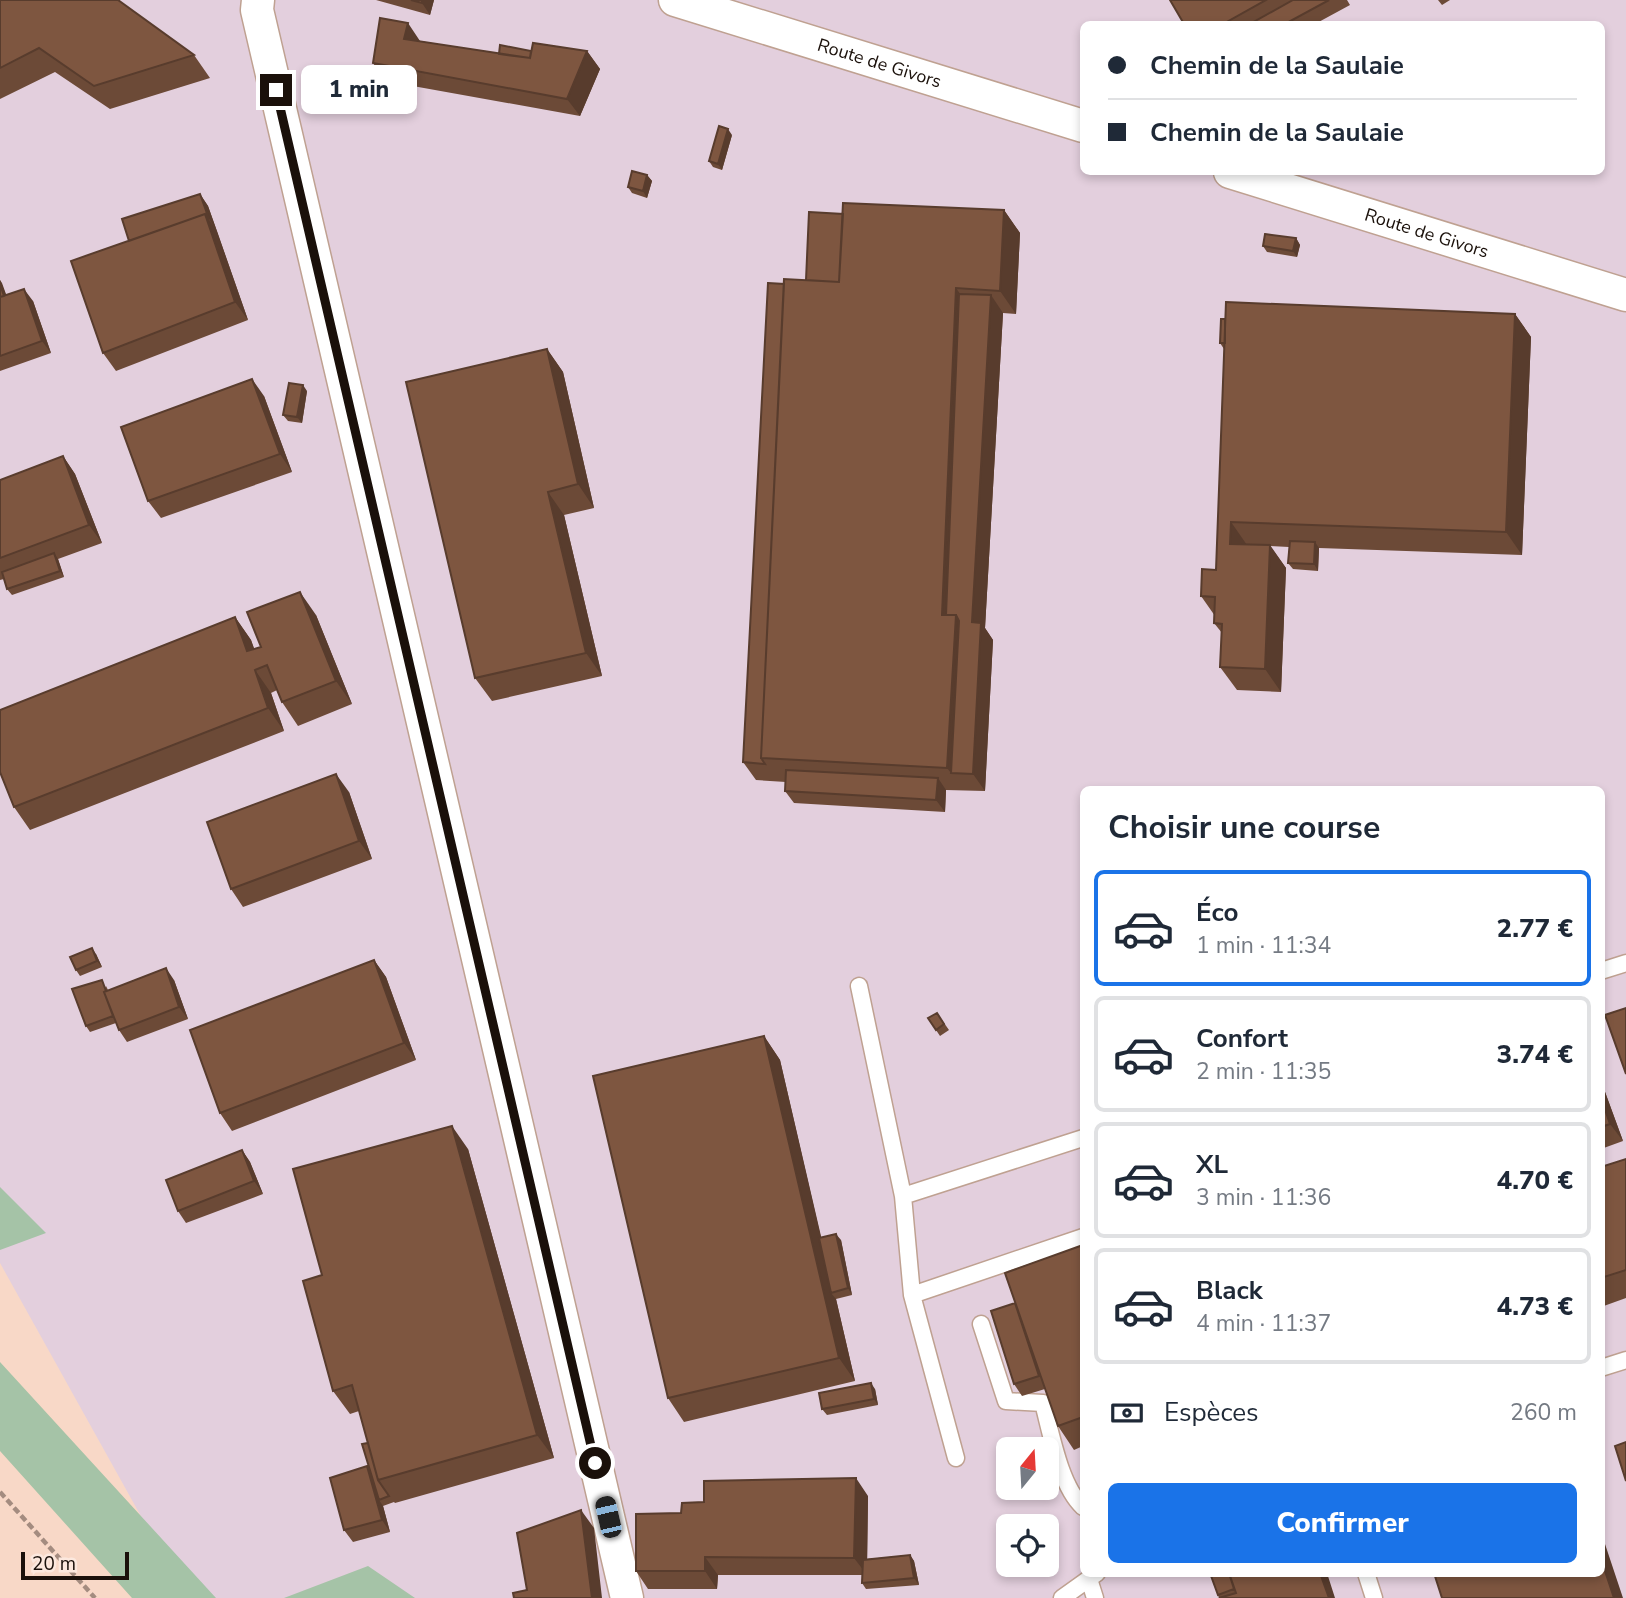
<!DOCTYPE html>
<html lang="fr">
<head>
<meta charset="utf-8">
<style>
  :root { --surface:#fff; --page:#f6f6f7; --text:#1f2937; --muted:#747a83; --line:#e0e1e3; --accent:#1a73e8 }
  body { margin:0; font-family:"Nunito Sans",sans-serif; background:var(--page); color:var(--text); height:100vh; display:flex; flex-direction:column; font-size:26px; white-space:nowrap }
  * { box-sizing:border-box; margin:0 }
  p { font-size:23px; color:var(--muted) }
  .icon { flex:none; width:38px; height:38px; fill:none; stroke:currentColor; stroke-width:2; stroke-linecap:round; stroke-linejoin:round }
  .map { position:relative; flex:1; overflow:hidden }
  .details { position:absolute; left:1080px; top:786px; width:525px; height:791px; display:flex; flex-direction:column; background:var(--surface); border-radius:10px; box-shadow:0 4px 10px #0003 }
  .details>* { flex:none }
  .hud { position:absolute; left:1080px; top:21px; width:525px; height:154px; border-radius:10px; box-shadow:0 4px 10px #0003; display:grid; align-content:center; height:154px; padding:0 28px; background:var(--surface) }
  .needle { width:46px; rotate:18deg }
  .buttons { position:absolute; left:996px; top:1437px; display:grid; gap:14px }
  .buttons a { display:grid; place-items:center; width:63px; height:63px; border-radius:10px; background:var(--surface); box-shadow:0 4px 10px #0003; font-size:35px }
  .scale { position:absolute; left:21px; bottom:18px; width:108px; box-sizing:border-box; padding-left:7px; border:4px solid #1a100a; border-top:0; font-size:19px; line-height:24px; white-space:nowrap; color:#1a100a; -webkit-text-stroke:5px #fce8de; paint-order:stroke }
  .end { position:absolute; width:32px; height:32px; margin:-16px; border:9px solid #1a100a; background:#fff; box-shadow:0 0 0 4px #fff }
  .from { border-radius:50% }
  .bubble { position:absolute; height:49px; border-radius:10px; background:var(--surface); box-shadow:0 4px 10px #0003; font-size:23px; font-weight:800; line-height:49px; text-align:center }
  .car { position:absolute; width:21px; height:42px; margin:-21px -10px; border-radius:9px; box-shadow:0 0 5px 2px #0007; background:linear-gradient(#222 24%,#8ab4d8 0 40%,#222 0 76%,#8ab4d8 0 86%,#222 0) }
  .hud b { display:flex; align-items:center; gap:24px; height:66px; font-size:26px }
  .hud b+b { border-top:2px solid var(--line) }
  .hud i { width:18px; height:18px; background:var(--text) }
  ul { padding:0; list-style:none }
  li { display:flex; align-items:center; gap:21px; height:116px; margin:0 14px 10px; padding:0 14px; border:4px solid var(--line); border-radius:10px }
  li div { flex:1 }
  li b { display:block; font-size:26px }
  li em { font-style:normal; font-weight:800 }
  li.current { border-color:var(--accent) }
  li>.icon { width:63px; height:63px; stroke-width:1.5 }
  h2 { padding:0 28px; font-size:32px; line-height:84px }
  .pay { display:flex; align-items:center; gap:18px; height:77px; padding:0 28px; font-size:26px }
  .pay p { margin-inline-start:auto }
  .button { display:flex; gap:14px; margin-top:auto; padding:14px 28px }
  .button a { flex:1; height:80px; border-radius:10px; background:var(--accent); color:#fff; font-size:28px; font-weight:800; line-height:80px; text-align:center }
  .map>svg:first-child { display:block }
  .industrial { fill:#e3cfdd; fill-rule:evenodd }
  .green { fill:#a5c3a7 }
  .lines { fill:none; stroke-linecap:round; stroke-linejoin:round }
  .service-casing { stroke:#bfa191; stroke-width:19 }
  .minor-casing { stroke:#bfa191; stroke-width:35 }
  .path { stroke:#a48c80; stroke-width:4.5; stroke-dasharray:7 3.5; stroke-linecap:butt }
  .service { stroke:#fff; stroke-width:16 }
  .minor { stroke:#fff; stroke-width:32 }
  .wall { fill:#6c4a37 }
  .shaded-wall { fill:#583c2d }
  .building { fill:#7e5640; stroke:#583c2d; stroke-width:2 }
  .route { stroke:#1a100a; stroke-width:9 }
  .labels { text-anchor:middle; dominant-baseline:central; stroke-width:7; stroke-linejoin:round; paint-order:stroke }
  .street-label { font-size:18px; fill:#1a100a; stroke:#fce8de }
</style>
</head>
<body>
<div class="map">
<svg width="1626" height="1598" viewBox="0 0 1626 1598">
  <rect width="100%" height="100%" fill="#f8d8c7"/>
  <!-- industrial -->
  <path class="industrial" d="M0,0h1626v1598h-1431l-28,-35 -167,-300zM1083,24h518v148h-518zM1083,789h518v784h-518zM1008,1449h38v39h-38zM1008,1526h38v38h-38z"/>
  <!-- green -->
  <path class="green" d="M0,1187l46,46 -46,17z
    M0,1362l216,236h-84l-132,-147z
    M368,1566l47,32h-131z"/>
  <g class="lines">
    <!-- service casing -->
    <g class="service-casing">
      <path id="service" d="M1601,971l25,-8
        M859,986l44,210 180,-58
        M903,1196l9,99
        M981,1324l25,77 37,2c8,30 17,83 40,104
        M1601,1368l25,-8
        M956,1458l-44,-163 171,-58
        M1366,1573l8,25
        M1089,1579l6,19
        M1062,1598l35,-25"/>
    </g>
    <!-- minor casing -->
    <g class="minor-casing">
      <g id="minor">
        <path d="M258,0l-1,10 370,1588"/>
        <path id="s1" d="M675,0l408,126"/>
        <path id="s2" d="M1230,172l396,123"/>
      </g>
    </g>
    <!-- path -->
    <path class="path" d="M0,1492l95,106"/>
    <!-- service -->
    <use href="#service" class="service"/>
    <!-- minor -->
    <use href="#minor" class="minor"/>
  </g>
  <!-- wall -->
  <path class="wall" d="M0,0l194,55 16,23 -100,31 -55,-37 -55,27z
    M376,0h58l-4,15z
    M1170,0h177l3,5 -35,19h-131z
    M1438,0h12l-8,5z
    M420,41l79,13 32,-3h56l13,18 -20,47 -195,-35 -12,-18z
    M732,135l-10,35 -9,-3 -4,-6z
    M647,175l5,6 -5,17 -15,-5 -4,-6z
    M200,194l8,12 40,114 -132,51 -13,-18 26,-112z
    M1004,210l16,23 -4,81 -13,-1 -18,315 8,12 -8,151 -39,-1 -1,22 -151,-9 -9,-12 1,-9 -30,-2 -13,-18 41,-478 22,-4 37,-66z
    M1296,238l4,7 -3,12 -30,-5 -4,-6z
    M0,280l6,15 27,6 18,52 -51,18z
    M1515,314l16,23 -9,218 -203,-7 -1,23 -25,-2 -5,-6 1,-16 -19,-1 16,22 -5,124 -44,-2 -17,-23 2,-34 -8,-10 1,-7 -14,-20 15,-26 8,-221 -4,-6z
    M547,349l16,23 31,136 -30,7 38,161 -110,25 -17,-23z
    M307,391l-5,32 -14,-2 -5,-6z
    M264,396l28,76 -131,46 -13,-17z
    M63,456l12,18 27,69 -44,16 6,18 -52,18 -5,-6 -3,-10 -4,1v-100z
    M316,615l36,89 -54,22 -16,-24 -5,-12 -6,3 13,38 -254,99 -16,-23 221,-190 16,23 3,9 7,-2z
    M349,792l23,67 -129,48 -12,-18z
    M96,954l6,13 -22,9 -4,-6z
    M374,960l12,17 30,83 -184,71 -12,-18z
    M174,980l14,39 -61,23 -8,-12 -3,-7 -26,9 -4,-6 20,-40 2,4z
    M937,1013l12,17 -9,6 -12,-18z
    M764,1036l16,24 41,178 20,2 11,55 -16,4 19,82 -171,41 -16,-24z
    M1601,1081l22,60 -22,8z
    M468,1149l86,309 -159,45 -1,-1 -11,4 7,26 -37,10 -9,-12 26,-61 -2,-26 -9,-32 -9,3 -17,-23 -11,-116z
    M242,1150l8,12 13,32 -77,29 -8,-12z
    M1626,1159v139l-25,9v-140z
    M1083,1245v201l-9,4 -16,-24 -13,-37 -23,7 -8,-12 1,-81z
    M875,1389l3,16 -51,10 -5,-6z
    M868,1496l-1,63 43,-4 4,6 5,24 -53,4 -4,-6v-8h-144l-1,14h-69l-12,-18 45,-58z
    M1210,1573l125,25h-116z"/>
  <!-- shaded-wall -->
  <path class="shaded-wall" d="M422,0h12l-4,15 -8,-12z
    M408,23l12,18 -3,16 -13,-18z
    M587,51l13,18 -20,47 -13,-17z
    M728,129l4,6 -10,35 -4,-6z
    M647,175l5,6 -5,17 -4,-7z
    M200,194l8,12 9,25 -8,-12z
    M1004,210l16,23 -4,81 -16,-23z
    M205,214l12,17 31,89 -13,-18z
    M1296,238l4,7 -3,12 -4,-6z
    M0,280l2,3 9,25 -4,-6 -7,-18z
    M956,288l16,23 -8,462h-13l-4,-5 -5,-153z
    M24,289l9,12 18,52 -9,-12z
    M991,295l12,18 -18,315 8,12 -8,151 -12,-17 -1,-152z
    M1515,314l16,23 -9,218 -16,-23z
    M547,349l16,23 31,136 -16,-24z
    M252,379l12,17 28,76 -12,-18z
    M303,385l4,6 -5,32 -5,-6z
    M63,456l12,18 27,69 -13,-18z
    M548,492l16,23 38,161 -16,-23z
    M1231,522l16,23 -17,-1z
    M1315,542l4,6 -1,23 -4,-7z
    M1270,545l16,23 -5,124 -16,-23z
    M54,553l4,6 6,18 -4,-6z
    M300,592l16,23 36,89 -16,-23z
    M235,617l16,23 10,27 -14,-16z
    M255,670l16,23 13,38 -16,-23z
    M336,774l13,18 23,67 -13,-18z
    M938,778l8,12 -1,22 -9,-12z
    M92,948l4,6 6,13 -5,-6z
    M374,960l12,17 30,83 -12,-17z
    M166,968l8,12 14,39 -9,-12z
    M764,1036l16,24 54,232 -3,1 5,6 19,82 -16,-23z
    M1601,1081l22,60 -13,-17 -9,-26z
    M452,1126l16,23 86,309 -17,-23z
    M242,1150l8,12 13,32 -9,-13z
    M836,1234l5,6 11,55 -4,-7z
    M871,1383l4,6 3,16 -4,-6z
    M367,1466l9,12 3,22 4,6 7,26 -8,-12z
    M856,1478l12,18 -1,79 -13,-17z
    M581,1510l13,18 8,70h-10z
    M1601,1532l22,66h-9l-13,-39z
    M910,1555l4,6 5,24 -5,-7z
    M705,1557l13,18 -1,14 -12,-18z
    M1320,1573h7l8,25h-6z"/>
  <!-- building -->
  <path class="building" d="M0,0h118l76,55 -100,31 -55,-38 -39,20z
    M411,0h11v3z
    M1170,0h96l-43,24h-39z
    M1293,0h36l-44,24h-35z
    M380,18l28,5 -4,16 126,19 3,-15 54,8 -20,48 -194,-36z
    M500,45l31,6 -1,7 -31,-4z
    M719,126l9,3 -10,35 -9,-3z
    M632,171l15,4 -4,16 -15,-4z
    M200,194l9,25 -4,-5 -76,27 -7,-22z
    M843,203l161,7 -4,81 -44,-3 -14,327h14l-9,153 -186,-10 23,-479 55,3z
    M809,212l34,2 -4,68 -33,-2z
    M205,214l30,88 -132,51 -32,-92z
    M1265,234l31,4 -3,13 -30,-5z
    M768,283l16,1 -23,474 4,6 -22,-2z
    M0,284l4,12 -4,1z
    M24,289l18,52 -42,15v-59z
    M959,294l32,1 -19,327 9,1 -8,151 -22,-1 8,-152 -3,-6h-10z
    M1226,302l289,12 -9,218 -275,-10 -1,22 40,1 -5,124 -45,-2 2,-43 -8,-1 1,-26 -14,-1 1,-27 14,1z
    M1221,319h4v24h-5z
    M547,349l31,135 -30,8 38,161 -111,25 -69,-296z
    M252,379l28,75 -132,47 -27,-74z
    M289,383l14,2 -6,32 -14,-2z
    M63,456l26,69 -89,33v-78z
    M1290,541l25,1 -1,22 -26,-1z
    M54,553l6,18 -53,18 -5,-17z
    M300,592l36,89 -54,21 -15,-37 -12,5 13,38 -254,99 -14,-35v-62l235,-93 12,34 14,-4 -14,-35z
    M786,770l152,8 -2,22 -151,-9z
    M336,774l23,67 -128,48 -24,-67z
    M92,948l5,13 -21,9 -6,-13z
    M374,960l30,83 -184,70 -30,-83z
    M166,968l13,39 -60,23 -15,-38z
    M102,980l4,11 -2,1 9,24 -27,10 -14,-37z
    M1626,1008v66l-21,-59z
    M937,1013l7,11 -8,6 -8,-12z
    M764,1036l75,322 -171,40 -75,-322z
    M1601,1098l9,26 -9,3z
    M452,1126l85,309 -159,45 -26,-95 -19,6 -30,-110 19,-6 -29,-106z
    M242,1150l12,31 -76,30 -12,-31z
    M1626,1159v111l-25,8v-111z
    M836,1234l12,54 -17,5 -12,-55z
    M1083,1245v172l-25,9 -53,-153z
    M1015,1303l24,73 -25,8 -23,-73z
    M871,1383l3,16 -52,10 -3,-16z
    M1626,1442v39l-11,-35z
    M368,1443l10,37 11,16 -10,4 -17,-56z
    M367,1466l15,54 -38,10 -14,-52z
    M856,1478l-2,80 -149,-1v14h-69v-57l45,-1 1,-10 22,-1v-21z
    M581,1510l11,88h-78l-1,-5 14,-3 -10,-57z
    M910,1555l4,23 -52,5 1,-23z
    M1601,1559l13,39h-172l-8,-25h167z
    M1210,1573h19l5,16 -16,6z
    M1229,1573h91l9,25h-110l17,-5z"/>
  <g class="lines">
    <!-- route -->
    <path class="route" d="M276,90l319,1373"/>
  </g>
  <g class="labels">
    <!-- street labels -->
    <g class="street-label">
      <text stroke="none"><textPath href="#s1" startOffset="214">Route de Givors</textPath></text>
      <text stroke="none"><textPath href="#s2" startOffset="206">Route de Givors</textPath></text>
    </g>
  </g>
</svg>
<div class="buttons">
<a><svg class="needle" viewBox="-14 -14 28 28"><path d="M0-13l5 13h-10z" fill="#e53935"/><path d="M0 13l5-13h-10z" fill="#747a83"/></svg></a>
<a><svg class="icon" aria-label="locate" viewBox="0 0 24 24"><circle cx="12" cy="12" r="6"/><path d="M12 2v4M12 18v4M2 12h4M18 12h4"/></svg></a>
</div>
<div class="scale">20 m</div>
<i class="end from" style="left:595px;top:1463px"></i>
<i class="end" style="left:276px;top:90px"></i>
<div class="bubble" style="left:301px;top:65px;width:116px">1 min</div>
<i class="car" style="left:608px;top:1517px;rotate:347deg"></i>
<div class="hud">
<b><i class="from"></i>Chemin de la Saulaie</b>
<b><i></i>Chemin de la Saulaie</b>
</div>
<section class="details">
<h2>Choisir une course</h2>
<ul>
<li class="current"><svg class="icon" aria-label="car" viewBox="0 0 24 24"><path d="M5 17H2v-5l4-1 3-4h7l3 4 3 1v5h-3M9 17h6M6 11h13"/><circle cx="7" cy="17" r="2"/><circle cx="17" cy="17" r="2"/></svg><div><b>Éco</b><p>1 min · 11:34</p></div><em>2.77 €</em></li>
<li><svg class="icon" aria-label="car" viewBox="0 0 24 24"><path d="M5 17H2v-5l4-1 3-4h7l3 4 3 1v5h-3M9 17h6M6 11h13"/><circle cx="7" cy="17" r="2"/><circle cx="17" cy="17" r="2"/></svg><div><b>Confort</b><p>2 min · 11:35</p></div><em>3.74 €</em></li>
<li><svg class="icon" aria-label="car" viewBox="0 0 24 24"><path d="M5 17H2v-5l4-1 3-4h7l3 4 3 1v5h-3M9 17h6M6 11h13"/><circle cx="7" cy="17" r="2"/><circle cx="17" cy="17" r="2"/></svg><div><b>XL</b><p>3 min · 11:36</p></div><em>4.70 €</em></li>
<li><svg class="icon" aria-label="car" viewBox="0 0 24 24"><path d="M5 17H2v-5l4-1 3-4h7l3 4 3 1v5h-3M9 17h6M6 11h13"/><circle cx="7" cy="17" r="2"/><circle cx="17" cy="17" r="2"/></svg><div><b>Black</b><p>4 min · 11:37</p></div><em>4.73 €</em></li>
</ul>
<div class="pay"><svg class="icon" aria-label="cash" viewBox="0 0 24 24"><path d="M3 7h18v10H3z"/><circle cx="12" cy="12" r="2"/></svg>Espèces<p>260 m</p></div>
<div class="button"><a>Confirmer</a></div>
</section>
</div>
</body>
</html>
